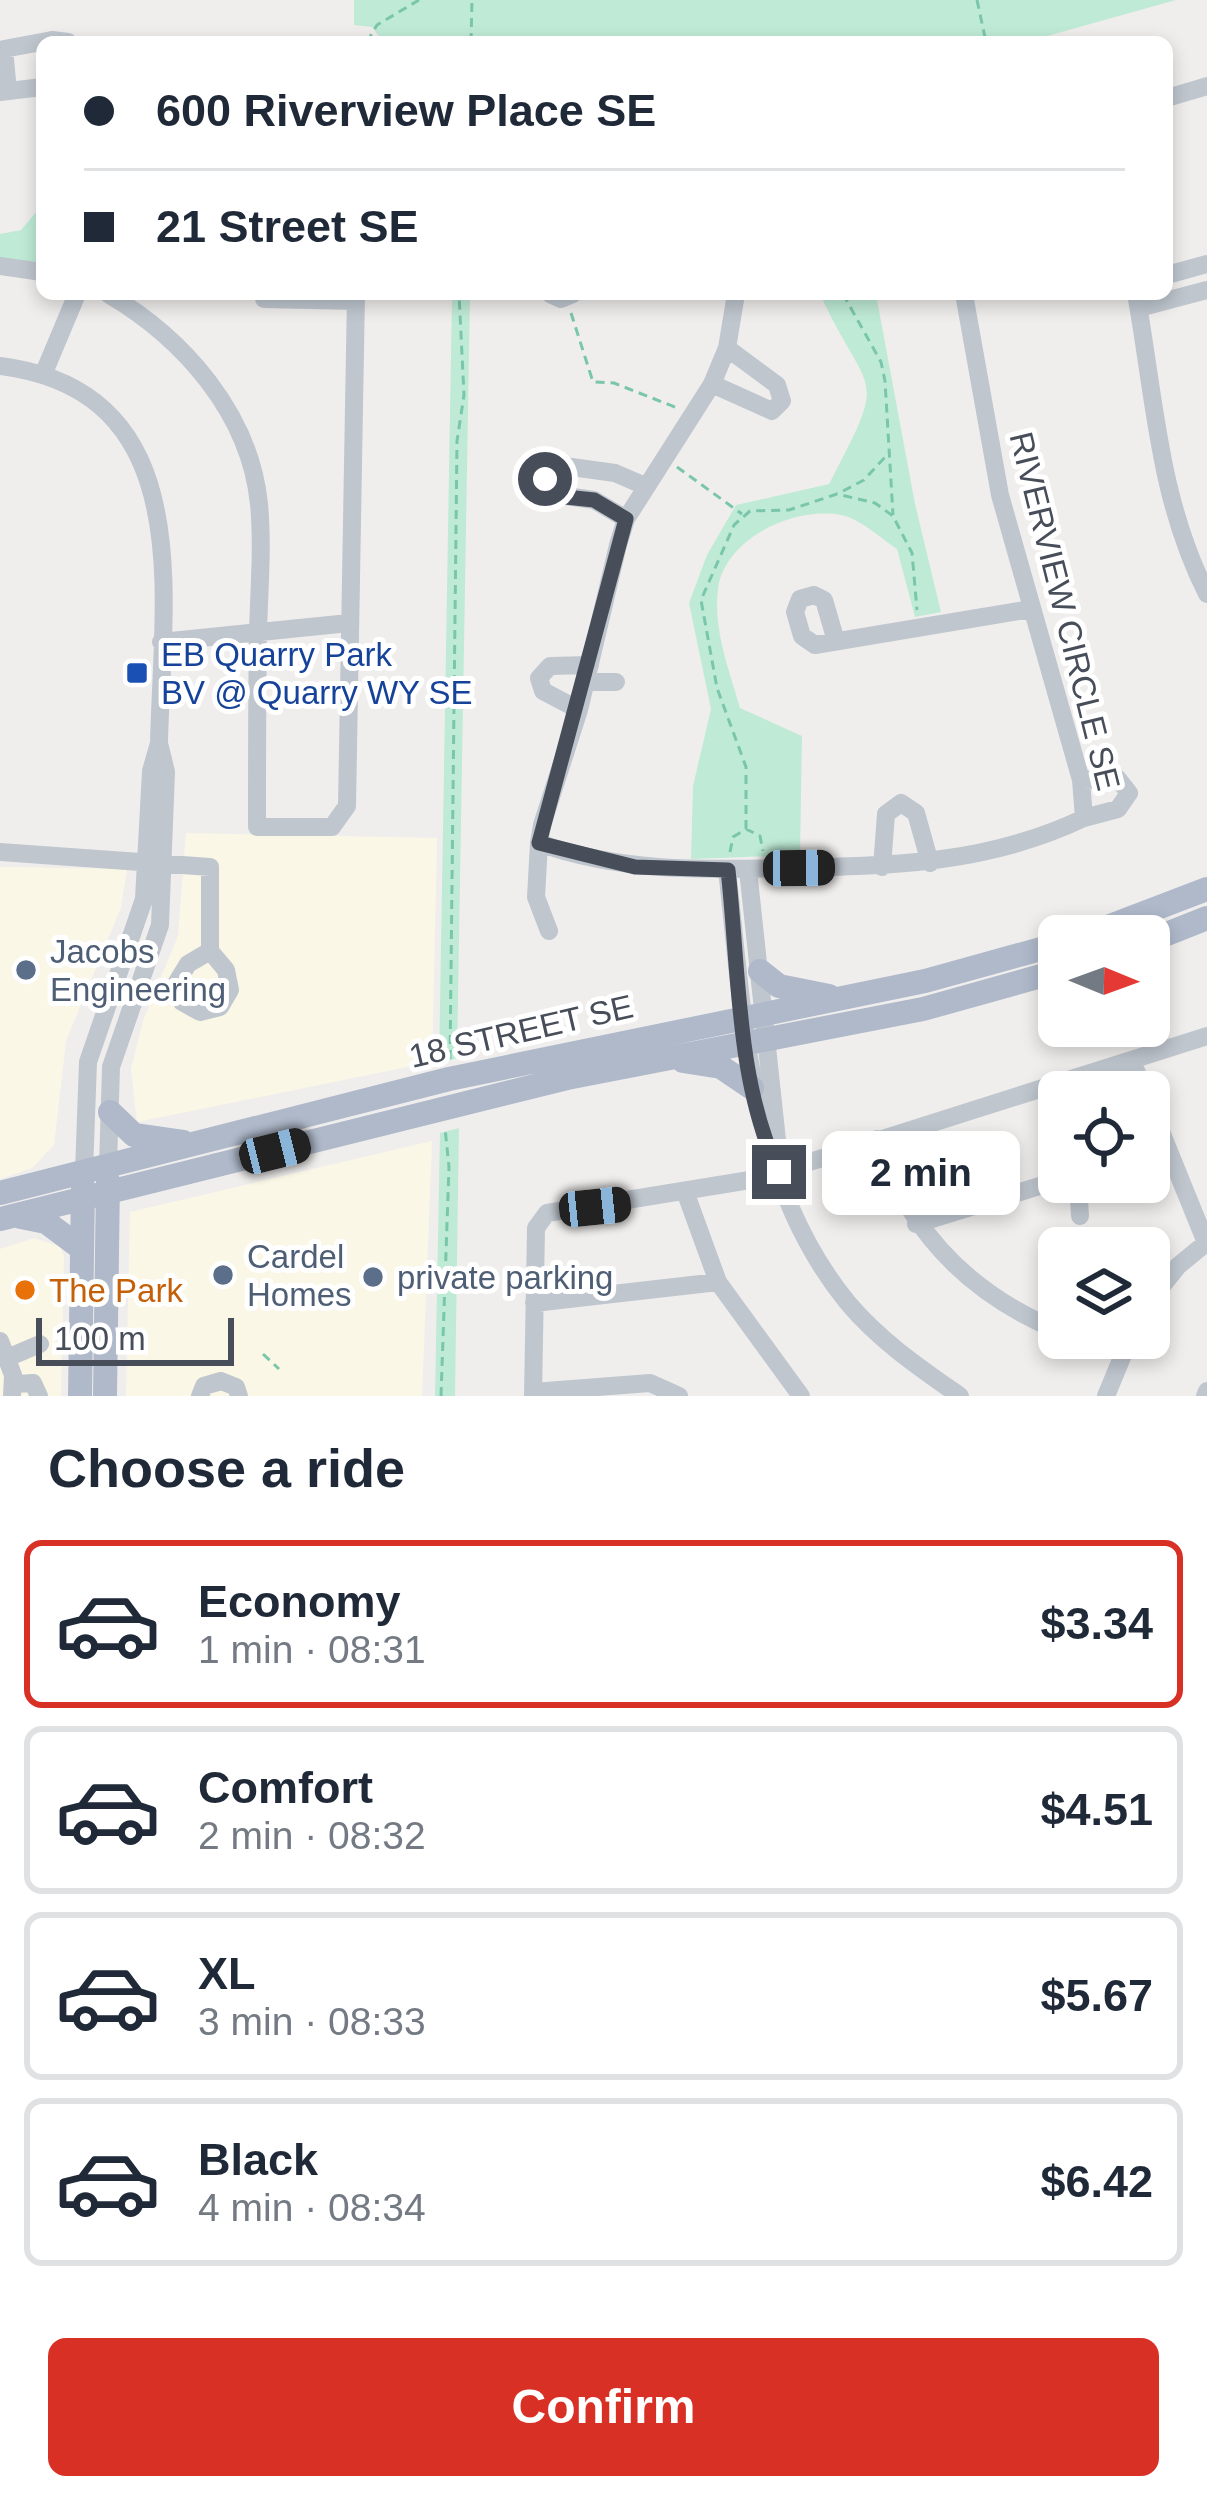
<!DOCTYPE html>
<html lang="en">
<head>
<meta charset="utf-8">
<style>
  :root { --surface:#fff; --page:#f2f2f3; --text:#1f2937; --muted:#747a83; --line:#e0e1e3; --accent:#d93025 }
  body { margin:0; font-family:Arial,sans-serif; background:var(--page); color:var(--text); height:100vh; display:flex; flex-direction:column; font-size:45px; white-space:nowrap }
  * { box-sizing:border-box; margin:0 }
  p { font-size:39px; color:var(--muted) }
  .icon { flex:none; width:66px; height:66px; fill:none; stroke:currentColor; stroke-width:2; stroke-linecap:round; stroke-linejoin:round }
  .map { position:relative; height:1396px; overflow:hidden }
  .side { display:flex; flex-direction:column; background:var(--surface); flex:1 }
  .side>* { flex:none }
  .top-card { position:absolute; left:36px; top:36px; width:1137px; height:264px; border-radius:18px; box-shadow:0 6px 18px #0003; display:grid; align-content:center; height:264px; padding:0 48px; background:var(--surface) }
  .needle { width:78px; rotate:91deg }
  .buttons { position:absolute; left:1038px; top:915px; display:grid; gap:24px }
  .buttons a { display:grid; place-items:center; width:132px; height:132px; border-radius:18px; background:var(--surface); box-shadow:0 6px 18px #0003; font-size:60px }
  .scale { position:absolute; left:36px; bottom:30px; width:198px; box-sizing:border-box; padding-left:12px; border:6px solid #474e59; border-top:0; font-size:33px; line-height:42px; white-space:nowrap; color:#474e59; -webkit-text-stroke:9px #fff; paint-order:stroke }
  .end { position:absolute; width:54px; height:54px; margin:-27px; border:15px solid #474e59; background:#fff; box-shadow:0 0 0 6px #fff }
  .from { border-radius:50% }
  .bubble { position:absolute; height:84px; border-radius:18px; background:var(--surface); box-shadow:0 6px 18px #0003; font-size:39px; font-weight:600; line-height:84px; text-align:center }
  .car { position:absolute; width:36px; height:72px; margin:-36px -18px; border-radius:15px; box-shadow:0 0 9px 3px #0007; background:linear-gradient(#222 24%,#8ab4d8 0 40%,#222 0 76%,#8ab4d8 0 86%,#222 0) }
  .top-card b { display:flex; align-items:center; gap:42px; height:114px; font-size:45px }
  .top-card b+b { border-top:3px solid var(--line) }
  .top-card i { width:30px; height:30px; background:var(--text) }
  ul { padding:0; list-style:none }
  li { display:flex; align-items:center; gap:36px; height:168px; margin:0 24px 18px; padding:0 24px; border:6px solid var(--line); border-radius:18px }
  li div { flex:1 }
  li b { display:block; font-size:45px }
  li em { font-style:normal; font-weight:600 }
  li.current { border-color:var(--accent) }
  li>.icon { width:108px; height:108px; stroke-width:1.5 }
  h2 { padding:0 48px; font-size:54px; line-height:144px }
  .action { display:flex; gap:24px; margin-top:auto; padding:24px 48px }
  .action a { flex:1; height:138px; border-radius:18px; background:var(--accent); color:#fff; font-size:48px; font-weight:600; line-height:138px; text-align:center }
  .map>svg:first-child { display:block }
  .commercial { fill:#faf7e7 }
  .green { fill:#bfebd6 }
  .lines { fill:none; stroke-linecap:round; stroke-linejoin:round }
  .path { stroke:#79c6ab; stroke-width:3; stroke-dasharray:9 6; stroke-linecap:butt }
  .minor { stroke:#bfc6ce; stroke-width:18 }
  .major { stroke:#afb9ca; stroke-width:24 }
  .route { stroke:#474e59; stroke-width:15 }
  .transit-dot { fill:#1a4fb4; stroke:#fff; stroke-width:4.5 }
  .service-dot { fill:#5c6f8a; stroke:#fff; stroke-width:4.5 }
  .food-dot { fill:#e8710a; stroke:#fff; stroke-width:4.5 }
  .labels { text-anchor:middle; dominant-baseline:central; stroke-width:10; stroke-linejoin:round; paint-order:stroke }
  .street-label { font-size:33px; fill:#474e59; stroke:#fff }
  .transit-label { font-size:33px; fill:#164399; stroke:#fff; text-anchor:start }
  .service-label { font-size:33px; fill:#4e5e75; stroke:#fff; text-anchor:start }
  .food-label { font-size:33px; fill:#c56008; stroke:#fff; text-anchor:start }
</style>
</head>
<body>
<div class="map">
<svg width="1207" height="1396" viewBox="0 0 1207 1396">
  <rect width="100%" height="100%" fill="#f0eeed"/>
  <!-- commercial -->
  <path class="commercial" d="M186,833l251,5 -5,224 -295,60 -6,-53 12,-48 35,-85z
    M0,867l127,2 -6,38 -55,134 -12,104 -22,23 -32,11z
    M432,1141l-10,255h-296l4,-184z
    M34,1238l27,9 3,9 -3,140h-61v-147z"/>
  <!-- green -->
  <path class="green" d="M354,0h822l-150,42h-570l-76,-4 -8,-11 -18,-2z
    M42,205v60l-42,-6v-25l21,-4z
    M452,294h18l-13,764 -18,6z
    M820,294h56l39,210 26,108 -26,5 -18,-68c-15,-10 -38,-31 -56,-34 -47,-9 -117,24 -123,74 -5,41 11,80 22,119l62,28 -2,119 -109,4 2,-73 18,-77 -22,-106 18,-48 29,-50 93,-21c61,-117 41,-82 -9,-190z
    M459,1128l-4,268h-20l5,-263z"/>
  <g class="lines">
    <!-- path -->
    <path class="path" d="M977,0l9,42
      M367,42l10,-17 42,-25
      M471,42l1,-42
      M843,294l38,68 4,19 8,134
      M571,313l22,69 21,1 66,26
      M677,467l65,47
      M843,491l21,-11 22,-24
      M746,829v-62l-29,-79 -16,-88 33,-75 16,-14 39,-1 48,-16 38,9 18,13 19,37 5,57
      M730,852l3,-15 13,-8 14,7 3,15
      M450,1059l7,-618 7,-46 -5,-101
      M263,1354l16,15
      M441,1396l8,-229 -4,-39"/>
    <!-- minor -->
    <path class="minor" d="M8,91l-4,-42 48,-9 16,2
      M0,92l42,-5
      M1167,98l40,-12
      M0,266l42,6
      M1167,275l40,-11
      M108,294c75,44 142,119 151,210 4,43 0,86 -1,129 -1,65 -1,129 -1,194h75l15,-21 9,-512
      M550,294l11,5 12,-5
      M736,294l-9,54 -15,36 -86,135 -8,26 -39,165 -37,115 -3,18c81,29 163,27 247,25 105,-2 202,-4 298,-50l-3,-38 -81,-285 -36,-201
      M1136,294c19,104 22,203 71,300
      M264,299l91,2
      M1139,308l68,-18
      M0,366c200,25 162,231 159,377l-8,28 -7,128 -56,163 -4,110
      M43,375l34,-81
      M712,384l60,27 10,-10 -5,-16 -50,-37
      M626,519l-32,-19 -42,-6 -6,-20 11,-9 58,8 30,13
      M836,641l-12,-41 -10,-5 -14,4 -5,13 7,24 13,9 216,-36
      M161,642l188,-19
      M586,682h30
      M579,710l-36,-19 -4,-13 11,-12 40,-1
      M1081,780l37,-1 11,14 -11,16 -34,9
      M539,843l-3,54 13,34
      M0,852l210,15v84l16,19 4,20 -10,17 -20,5 -18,-10 -5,-20 11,-18 22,-13
      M882,867l4,-53 15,-11 15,10 14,50
      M727,870c17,149 21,311 121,433 32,38 72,65 112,93
      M748,870l32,298
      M1132,1061l13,31
      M1052,1087l7,25
      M1149,1102l58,143
      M877,1139c31,92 92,155 182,192
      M108,1166l3,-99 49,-142 6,-153 -6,-25
      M1078,1182l2,34
      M686,1194l32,88 83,114
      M916,1224l143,-44
      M1149,1302l29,-36 28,-23
      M534,1303l184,-21
      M1076,1338l46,14
      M0,1341l13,34 -1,21
      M7,1358l33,-14
      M15,1384l18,-1 6,13
      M533,1392l117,-9 29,13
      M200,1396l4,-10 17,-5 15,6 3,9
      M533,1396l3,-168 11,-15 209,-34 451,-143
      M1106,1396l24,-58
      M1205,1396l2,-5"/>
    <!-- major -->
    <path class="major" d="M1084,936l123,-47
      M1149,941l58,-23
      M760,971l19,15 50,10
      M683,1061l38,6 31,21
      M110,1112l24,23 49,7
      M0,1193l449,-114 476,-98 134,-37
      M21,1217l25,5 36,27
      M0,1219l567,-141 356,-69 136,-38
      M80,1396l3,-209
      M105,1396l3,-215"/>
  </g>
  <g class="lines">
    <!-- route -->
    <path class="route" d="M545,479l11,17 38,4 32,19 -87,324 96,24 93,3c11,98 8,213 51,302"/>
  </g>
  <!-- markers -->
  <rect class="transit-dot" x="125" y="661" width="24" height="24" rx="6"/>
  <g class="service-dot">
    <circle cx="26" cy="970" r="12"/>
    <circle cx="223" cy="1275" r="12"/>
    <circle cx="373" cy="1277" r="12"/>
  </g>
  <circle class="food-dot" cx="25" cy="1290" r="12"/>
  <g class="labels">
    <!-- street labels -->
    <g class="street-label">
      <text transform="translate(1065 611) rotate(76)">RIVERVIEW CIRCLE SE</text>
      <text transform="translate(521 1031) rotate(-13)">18 STREET SE</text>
    </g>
    <!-- transit labels -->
    <g class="transit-label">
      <text x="161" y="654">EB Quarry Park<tspan x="161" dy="38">BV @ Quarry WY SE</tspan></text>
    </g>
    <!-- service labels -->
    <g class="service-label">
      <text x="50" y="951">Jacobs<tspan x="50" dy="38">Engineering</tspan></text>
      <text x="247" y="1256">Cardel<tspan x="247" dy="38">Homes</tspan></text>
      <text x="397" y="1277">private parking</text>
    </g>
    <!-- food labels -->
    <g class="food-label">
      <text x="49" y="1290">The Park</text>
    </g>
  </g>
</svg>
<div class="buttons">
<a><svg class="needle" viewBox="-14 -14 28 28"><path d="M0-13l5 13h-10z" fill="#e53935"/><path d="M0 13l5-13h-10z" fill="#747a83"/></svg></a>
<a><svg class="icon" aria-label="locate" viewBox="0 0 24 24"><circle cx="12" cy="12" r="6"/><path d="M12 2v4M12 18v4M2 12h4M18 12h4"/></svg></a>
<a><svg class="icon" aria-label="layers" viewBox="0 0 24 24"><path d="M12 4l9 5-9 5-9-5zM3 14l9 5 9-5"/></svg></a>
</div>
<div class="scale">100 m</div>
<i class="end from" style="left:545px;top:479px"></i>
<i class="end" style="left:779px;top:1172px"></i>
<div class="bubble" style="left:822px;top:1131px;width:198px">2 min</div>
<i class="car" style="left:799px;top:868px;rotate:89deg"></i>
<i class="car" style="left:275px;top:1151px;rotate:76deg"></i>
<i class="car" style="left:595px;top:1207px;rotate:84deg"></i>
<div class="top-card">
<b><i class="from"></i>600 Riverview Place SE</b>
<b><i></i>21 Street SE</b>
</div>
</div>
<section class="side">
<h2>Choose a ride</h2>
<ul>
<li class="current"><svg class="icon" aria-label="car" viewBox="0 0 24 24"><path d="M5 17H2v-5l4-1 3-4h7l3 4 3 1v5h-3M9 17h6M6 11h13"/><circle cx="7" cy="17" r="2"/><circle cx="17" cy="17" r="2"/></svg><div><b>Economy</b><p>1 min · 08:31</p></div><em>$3.34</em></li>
<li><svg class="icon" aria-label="car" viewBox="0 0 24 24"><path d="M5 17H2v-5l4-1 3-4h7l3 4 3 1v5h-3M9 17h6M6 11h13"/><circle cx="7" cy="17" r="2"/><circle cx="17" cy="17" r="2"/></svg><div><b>Comfort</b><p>2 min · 08:32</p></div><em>$4.51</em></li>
<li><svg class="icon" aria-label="car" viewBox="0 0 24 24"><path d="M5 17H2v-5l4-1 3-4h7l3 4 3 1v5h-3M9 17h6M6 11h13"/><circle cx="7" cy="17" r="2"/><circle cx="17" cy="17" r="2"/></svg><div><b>XL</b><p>3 min · 08:33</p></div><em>$5.67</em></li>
<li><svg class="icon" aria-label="car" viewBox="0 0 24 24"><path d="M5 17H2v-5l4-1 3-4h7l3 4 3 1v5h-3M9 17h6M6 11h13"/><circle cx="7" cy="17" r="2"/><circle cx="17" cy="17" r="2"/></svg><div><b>Black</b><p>4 min · 08:34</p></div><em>$6.42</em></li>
</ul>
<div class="action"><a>Confirm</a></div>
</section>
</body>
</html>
